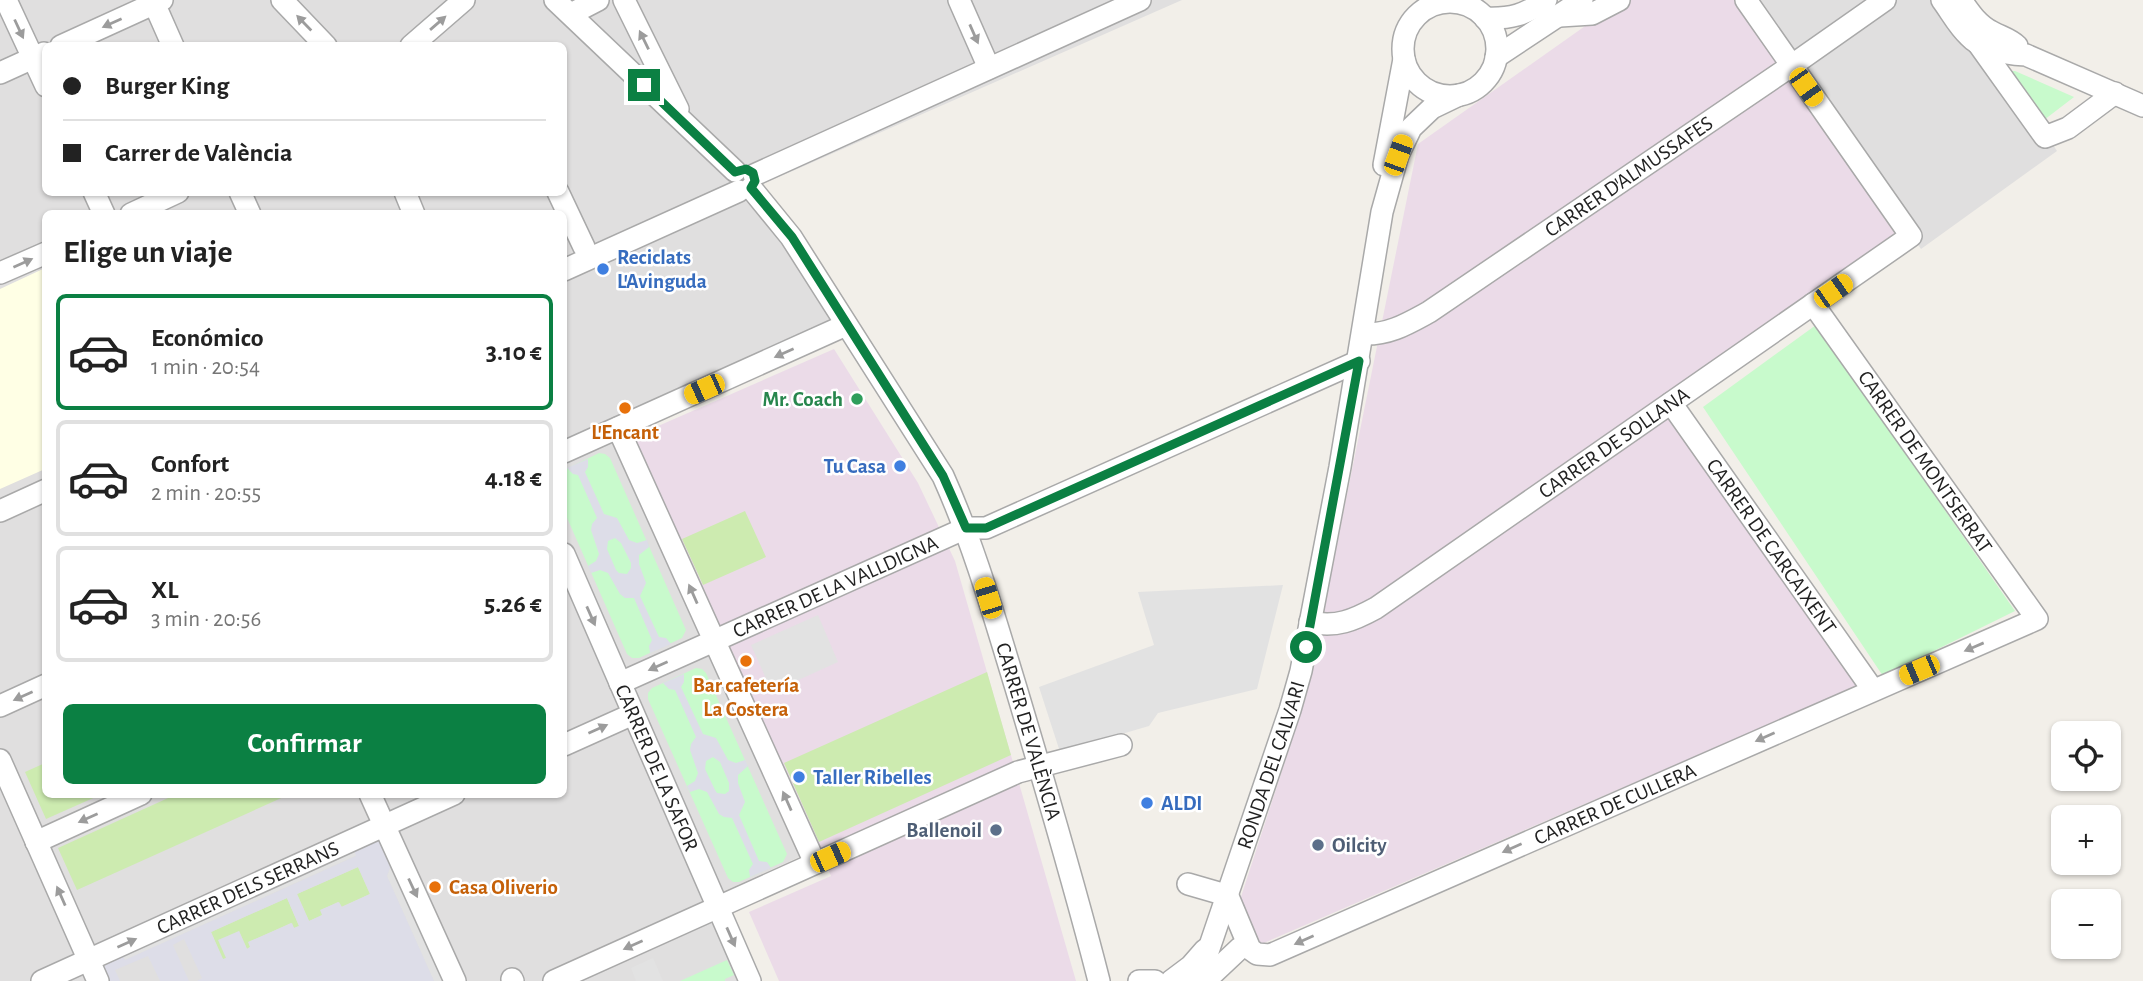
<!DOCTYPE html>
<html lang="es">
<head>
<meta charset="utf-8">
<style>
  :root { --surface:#fff; --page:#f6f6f6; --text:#222; --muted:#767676; --line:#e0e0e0; --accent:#0b8043 }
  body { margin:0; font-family:"Alegreya Sans",sans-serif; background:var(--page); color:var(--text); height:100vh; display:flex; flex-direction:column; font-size:26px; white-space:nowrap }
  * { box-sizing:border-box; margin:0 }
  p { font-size:23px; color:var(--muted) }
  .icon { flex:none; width:38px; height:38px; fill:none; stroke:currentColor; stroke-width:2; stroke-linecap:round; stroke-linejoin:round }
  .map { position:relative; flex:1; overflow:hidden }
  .drawer { position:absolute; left:42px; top:210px; width:525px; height:588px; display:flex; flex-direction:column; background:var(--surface); border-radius:10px; box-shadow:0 2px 5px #0004 }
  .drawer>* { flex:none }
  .hud { position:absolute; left:42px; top:42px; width:525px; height:154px; border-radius:10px; box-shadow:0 2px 5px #0004; display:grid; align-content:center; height:154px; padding:0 21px; background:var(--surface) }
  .buttons { position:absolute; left:2051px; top:721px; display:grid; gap:14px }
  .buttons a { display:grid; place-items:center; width:70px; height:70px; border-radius:10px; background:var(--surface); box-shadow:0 2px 5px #0004; font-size:35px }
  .end { position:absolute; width:32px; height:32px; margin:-16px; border:9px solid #0b8043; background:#fff; box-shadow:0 0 0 4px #fff }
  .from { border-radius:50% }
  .car { position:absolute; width:21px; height:42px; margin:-21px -10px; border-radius:9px; box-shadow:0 0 5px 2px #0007; background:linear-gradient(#f5c518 24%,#345 0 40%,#f5c518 0 76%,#345 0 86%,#f5c518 0) }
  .hud b { display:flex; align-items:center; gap:24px; height:66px; font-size:26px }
  .hud b+b { border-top:2px solid var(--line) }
  .hud i { width:18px; height:18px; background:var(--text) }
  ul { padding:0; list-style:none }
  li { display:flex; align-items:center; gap:21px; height:116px; margin:0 14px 10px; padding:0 7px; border:4px solid var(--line); border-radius:10px }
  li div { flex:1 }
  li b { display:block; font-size:26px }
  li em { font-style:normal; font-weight:700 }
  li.on { border-color:var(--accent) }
  li>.icon { width:63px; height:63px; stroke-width:1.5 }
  h2 { padding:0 21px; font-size:32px; line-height:84px }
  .primary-button { display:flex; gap:14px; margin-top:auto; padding:14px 21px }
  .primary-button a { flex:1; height:80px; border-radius:10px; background:var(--accent); color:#fff; font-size:28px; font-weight:700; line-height:80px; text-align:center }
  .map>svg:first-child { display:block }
  .residential { fill:#e0dfdf; fill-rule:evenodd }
  .industrial { fill:#ebdbe8 }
  .education { fill:#ffffe5 }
  .grass { fill:#cdebb0 }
  .park { fill:#c8facc }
  .parking { fill:#e2e2e2 }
  .plaza { fill:#dddde8; fill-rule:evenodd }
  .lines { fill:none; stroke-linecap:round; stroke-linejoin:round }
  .minor-casing { stroke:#a9a9a9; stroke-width:24 }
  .minor { stroke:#fff; stroke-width:21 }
  .oneway { fill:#9c9c9c }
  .route { stroke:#0b8043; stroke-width:9 }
  .shop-dot { fill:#3f7fe0; stroke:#fff; stroke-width:2.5 }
  .leisure-dot { fill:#2e9e5b; stroke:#fff; stroke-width:2.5 }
  .food-dot { fill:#e8710a; stroke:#fff; stroke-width:2.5 }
  .service-dot { fill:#5c6f8a; stroke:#fff; stroke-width:2.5 }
  .labels { text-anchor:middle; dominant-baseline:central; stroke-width:5; stroke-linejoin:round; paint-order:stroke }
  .street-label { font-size:21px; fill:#222; stroke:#fff }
  .shop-label { font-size:21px; font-weight:bold; fill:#366cbe; stroke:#fff; text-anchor:start }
  .leisure-label { font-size:21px; font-weight:bold; fill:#27864d; stroke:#fff; text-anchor:end }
  .food-label { font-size:21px; font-weight:bold; fill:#c56008; stroke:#fff }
  .service-label { font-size:21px; font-weight:bold; fill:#4e5e75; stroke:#fff; text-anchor:end }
</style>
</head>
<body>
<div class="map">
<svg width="2143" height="981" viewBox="0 0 2143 981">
  <rect width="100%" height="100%" fill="#f2efe9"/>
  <!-- residential -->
  <path class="residential" d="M0,0h1182l-419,184 84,132 -235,105 194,433 -86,39 38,88h-758zM46,46h518v146h-518zM46,214h518v580h-518z
    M1744,0h229l-10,8 94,143 -136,98z"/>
  <!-- industrial -->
  <path class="industrial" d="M1622,0h115l158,234 -234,166 196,286 -600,260 -18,-43 67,-206 112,-553z
    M834,349l84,134 37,78 121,420h-297l-30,-69 82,-36 -198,-439z"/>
  <!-- education -->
  <path class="education" d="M45,268v201l-45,20v-200z"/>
  <!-- grass -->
  <path class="grass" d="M745,511l21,46 -63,28 -21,-46z
    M987,672l24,83 -192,87 -35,-79z
    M45,763l1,31 54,1 -54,24 -21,-47z
    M177,794l111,1 -211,95 -19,-42z
    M358,867l12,27 -29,13 -3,-5 -17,8 2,5 -14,6 -12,-27z
    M287,898l12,28 -5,2 -3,-5 -42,19 1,5 -3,2 -8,-18 -13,27 -3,2 -12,-28z"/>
  <!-- park -->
  <path class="park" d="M2010,71h5l59,26 -30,23z
    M1816,325l199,286 -132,65 -180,-269z
    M599,453l6,1 5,4 76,172 -4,8 -43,20h-7l-5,-4 -63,-143v-41z
    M696,668l6,1 4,4 81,181 -4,8 -44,20h-6l-5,-4 -80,-179v-6l4,-5z
    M727,960l7,15 -9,4v2h-45z"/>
  <!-- parking -->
  <path class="parking" d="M1283,585l-26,104 -99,24 -9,13 -89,26 -21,-65 115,-42 -16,-53z
    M818,615l20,47 -66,30 -21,-47z
    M354,850l3,5 -232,105 -3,-5z
    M394,857l55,124h-15l-47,-105z
    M653,958l10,23h-27l-5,-13z"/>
  <!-- plaza -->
  <path class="plaza" d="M588,459v8l-3,5 19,42 13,4 12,22 8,3 10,-3 2,7 -10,8v9l7,19 -6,13 19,41 7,1 5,6 -21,9 -1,-7 3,-6 -18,-42h-9l-5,-4 -12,-21 -8,-3 -9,3 -3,-7 8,-5 3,-7 -8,-24 1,-6 5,-6 -19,-43 -5,-1 -6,-6zM615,538l6,5 10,20v5l-4,6 -8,-1 -3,-3 -9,-21 1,-8z
    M684,674v8l-3,5 22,47 13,4 12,22 8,3 9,-3 3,6 -10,9v8l7,19 -6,13 20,46 8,1 4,6 -21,9 -1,-7 4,-6 -21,-46 -8,-1 -5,-3 -12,-22 -8,-3 -9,3 -3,-6 8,-5 3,-8 -8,-23 1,-6 5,-7 -21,-47 -6,-1 -6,-6zM713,757l7,5 9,21v8l-4,3 -8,-1 -2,-3 -10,-21 1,-8z
    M378,841l5,1 11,15 -7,19 47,105h-237l5,-3 -18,-39 -11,6 16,36h-29l-12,-25 -33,14 5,11h-13l-3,-9 1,-6 3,-4 14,-7 3,5 231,-104 -2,-6zM358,867l12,27 -28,13 -3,-5 -19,8 2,5 -13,6 -12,-27zM287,898l12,28 -5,2 -2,-5 -44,19 2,5 -3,2 -8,-18 -21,9 8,18 -3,1 -12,-27z"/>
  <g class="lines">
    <!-- minor casing -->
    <g class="minor-casing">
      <g id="minor">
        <path d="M6,0l40,86"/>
        <path d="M282,0l44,46"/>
        <path d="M555,0l180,171"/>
        <path d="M624,0l54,109"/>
        <path d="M959,0l30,68"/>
        <path d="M1942,0c9,12 16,26 27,36 13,14 38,18 57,19l117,51"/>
        <path d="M1961,0c9,13 17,25 31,32 9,5 18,7 25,14"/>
        <circle cx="1450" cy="49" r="47"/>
        <path d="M154,3l19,43"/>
        <path d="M571,14l27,-14"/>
        <path d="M1560,16l32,-2 27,-14"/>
        <path d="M1485,18c26,1 40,-3 61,-18"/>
        <path d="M1977,42l68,95 23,-9 47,-35"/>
        <path d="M61,46l101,-46"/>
        <path d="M411,46l53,-46"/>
        <path d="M1496,57l86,-57"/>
        <path d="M0,73l44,-20"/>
        <path d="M1384,165l20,-106"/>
        <path d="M754,175l386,-175"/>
        <path id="s1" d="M751,188l40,49 152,239c31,69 51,140 73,212 29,97 58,195 83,293"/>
        <path d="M94,192l10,22"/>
        <path d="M240,192l10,22"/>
        <path d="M405,192l9,22"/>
        <path d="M558,192l26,55"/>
        <path d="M131,214l47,-22"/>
        <path d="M564,270l175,-79"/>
        <path d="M0,273l46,-20"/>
        <path id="s2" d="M1363,334c26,1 44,-10 66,-22l362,-246 94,-66"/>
        <path id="s3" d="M1671,403l202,287"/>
        <path d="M618,428l197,435"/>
        <path d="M564,452l282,-127"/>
        <path d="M0,511l46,-21"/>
        <path id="s4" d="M564,554l186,427"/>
        <path id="s5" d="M1310,622c26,6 44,-2 66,-14l535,-372 -165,-236"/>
        <path id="s6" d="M620,683l346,-155h20l373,-167"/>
        <path d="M0,706l46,-21"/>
        <path d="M564,745l69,-31"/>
        <path d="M0,760l98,221"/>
        <path d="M370,794l85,187"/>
        <path d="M36,842l105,-48"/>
        <path d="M1188,884l38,11"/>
        <path id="s7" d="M1227,894l23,55 7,5 13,1 767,-336 -224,-315"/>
        <path d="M512,979l1,2"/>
        <path id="s8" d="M42,981l412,-187"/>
        <path d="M554,981l464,-209 103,-27"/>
        <path d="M1139,981h16"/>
        <path d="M1171,981l20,-15 14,-16"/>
        <path id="s9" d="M1198,981l92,-271 11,-39 39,-204 42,-255 16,-57 13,-27 21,-20 27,-13"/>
        <path d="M1205,981l35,-33"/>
      </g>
    </g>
    <!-- minor -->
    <use href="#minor" class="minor"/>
  </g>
  <!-- one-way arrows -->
  <defs><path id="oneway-solid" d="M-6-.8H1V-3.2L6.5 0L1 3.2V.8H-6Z" transform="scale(1.75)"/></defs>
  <g class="oneway">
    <use href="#oneway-solid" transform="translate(112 23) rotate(156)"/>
    <use href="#oneway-solid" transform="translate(304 23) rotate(-134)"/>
    <use href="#oneway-solid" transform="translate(438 23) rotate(-41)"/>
    <use href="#oneway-solid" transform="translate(19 29) rotate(65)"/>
    <use href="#oneway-solid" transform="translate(974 34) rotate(66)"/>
    <use href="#oneway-solid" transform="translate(644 40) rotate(-116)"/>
    <use href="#oneway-solid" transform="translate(23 263) rotate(-24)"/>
    <use href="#oneway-solid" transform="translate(784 353) rotate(156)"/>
    <use href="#oneway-solid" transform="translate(693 594) rotate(-114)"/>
    <use href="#oneway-solid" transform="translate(591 616) rotate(66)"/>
    <use href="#oneway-solid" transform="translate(1974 647) rotate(157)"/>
    <use href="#oneway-solid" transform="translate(658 666) rotate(156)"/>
    <use href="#oneway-solid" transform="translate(23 696) rotate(156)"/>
    <use href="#oneway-solid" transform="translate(598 729) rotate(-24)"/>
    <use href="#oneway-solid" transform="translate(1765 737) rotate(156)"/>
    <use href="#oneway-solid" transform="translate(787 801) rotate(-114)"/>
    <use href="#oneway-solid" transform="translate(88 818) rotate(156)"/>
    <use href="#oneway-solid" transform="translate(1512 848) rotate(156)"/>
    <use href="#oneway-solid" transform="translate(413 888) rotate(65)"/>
    <use href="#oneway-solid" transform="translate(61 896) rotate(-114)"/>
    <use href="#oneway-solid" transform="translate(731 937) rotate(66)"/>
    <use href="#oneway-solid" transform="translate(1304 940) rotate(156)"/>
    <use href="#oneway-solid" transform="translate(127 943) rotate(-24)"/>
    <use href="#oneway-solid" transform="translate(633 945) rotate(156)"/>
  </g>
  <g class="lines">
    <!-- route -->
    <path class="route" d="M644,85l91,87 11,-3 7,4 2,8 -4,7 41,49 151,239 23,52h20l373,-167 -53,286"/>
  </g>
  <!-- markers -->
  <g class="shop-dot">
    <circle cx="603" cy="269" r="7"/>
    <circle cx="900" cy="466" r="7"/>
    <circle cx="799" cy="777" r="7"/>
    <circle cx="1147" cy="803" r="7"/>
  </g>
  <circle class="leisure-dot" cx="857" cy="399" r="7"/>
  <g class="food-dot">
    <circle cx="625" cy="408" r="7"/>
    <circle cx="746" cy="661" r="7"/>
    <circle cx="435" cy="887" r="7"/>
  </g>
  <g class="service-dot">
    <circle cx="996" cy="830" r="7"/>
    <circle cx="1318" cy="845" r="7"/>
  </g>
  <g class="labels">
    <!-- street labels -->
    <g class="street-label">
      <text stroke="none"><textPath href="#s2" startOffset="312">CARRER D'ALMUSSAFES</textPath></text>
      <text stroke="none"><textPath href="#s5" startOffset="359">CARRER DE SOLLANA</textPath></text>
      <text transform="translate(1925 462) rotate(55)">CARRER DE MONTSERRAT</text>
      <text stroke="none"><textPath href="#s3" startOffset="175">CARRER DE CARCAIXENT</textPath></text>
      <text stroke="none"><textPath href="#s6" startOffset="236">CARRER DE LA VALLDIGNA</textPath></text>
      <text stroke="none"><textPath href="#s1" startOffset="616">CARRER DE VALÈNCIA</textPath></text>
      <text stroke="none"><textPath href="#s9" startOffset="228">RONDA DEL CALVARI</textPath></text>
      <text stroke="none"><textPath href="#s4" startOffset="233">CARRER DE LA SAFOR</textPath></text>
      <text stroke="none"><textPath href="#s7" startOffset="458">CARRER DE CULLERA</textPath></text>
      <text stroke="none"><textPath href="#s8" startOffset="226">CARRER DELS SERRANS</textPath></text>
    </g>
    <!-- shop labels -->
    <g class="shop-label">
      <text x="617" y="257">Reciclats<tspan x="617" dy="24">L'Avinguda</tspan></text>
      <text x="886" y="466" text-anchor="end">Tu Casa</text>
      <text x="813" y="777">Taller Ribelles</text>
      <text x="1161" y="803">ALDI</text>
    </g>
    <!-- leisure labels -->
    <g class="leisure-label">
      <text x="843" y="399">Mr. Coach</text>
    </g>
    <!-- food labels -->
    <g class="food-label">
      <text x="625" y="432">L'Encant</text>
      <text x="746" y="685">Bar cafetería<tspan x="746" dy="24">La Costera</tspan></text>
      <text x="449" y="887" text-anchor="start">Casa Oliverio</text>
    </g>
    <!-- service labels -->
    <g class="service-label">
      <text x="982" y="830">Ballenoil</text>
      <text x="1332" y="845" text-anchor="start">Oilcity</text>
    </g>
  </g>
</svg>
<div class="buttons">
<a><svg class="icon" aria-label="locate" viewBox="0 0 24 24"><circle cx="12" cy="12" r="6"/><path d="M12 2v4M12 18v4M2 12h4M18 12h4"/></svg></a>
<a>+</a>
<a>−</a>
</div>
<i class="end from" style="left:1306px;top:647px"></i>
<i class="end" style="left:644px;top:85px"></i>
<i class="car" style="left:1806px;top:87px;rotate:145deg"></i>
<i class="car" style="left:1398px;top:155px;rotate:20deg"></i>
<i class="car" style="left:1833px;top:291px;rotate:55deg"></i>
<i class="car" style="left:704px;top:389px;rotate:246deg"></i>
<i class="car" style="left:988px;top:598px;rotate:343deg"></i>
<i class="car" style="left:1919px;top:670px;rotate:247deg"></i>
<i class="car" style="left:830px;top:857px;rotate:66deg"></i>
<div class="hud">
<b><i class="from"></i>Burger King</b>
<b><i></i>Carrer de València</b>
</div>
<section class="drawer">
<h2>Elige un viaje</h2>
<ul>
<li class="on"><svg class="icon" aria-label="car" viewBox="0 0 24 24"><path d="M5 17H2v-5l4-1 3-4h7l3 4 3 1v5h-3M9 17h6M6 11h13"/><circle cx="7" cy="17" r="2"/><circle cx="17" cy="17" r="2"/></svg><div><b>Económico</b><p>1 min · 20:54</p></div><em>3.10 €</em></li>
<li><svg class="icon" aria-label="car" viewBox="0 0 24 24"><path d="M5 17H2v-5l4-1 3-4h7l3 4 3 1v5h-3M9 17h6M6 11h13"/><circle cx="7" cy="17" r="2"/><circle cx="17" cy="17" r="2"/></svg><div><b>Confort</b><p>2 min · 20:55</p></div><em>4.18 €</em></li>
<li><svg class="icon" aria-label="car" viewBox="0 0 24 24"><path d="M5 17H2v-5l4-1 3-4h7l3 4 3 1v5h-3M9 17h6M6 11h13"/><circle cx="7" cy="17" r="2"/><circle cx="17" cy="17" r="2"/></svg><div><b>XL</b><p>3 min · 20:56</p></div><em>5.26 €</em></li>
</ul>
<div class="primary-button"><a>Confirmar</a></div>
</section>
</div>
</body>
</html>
